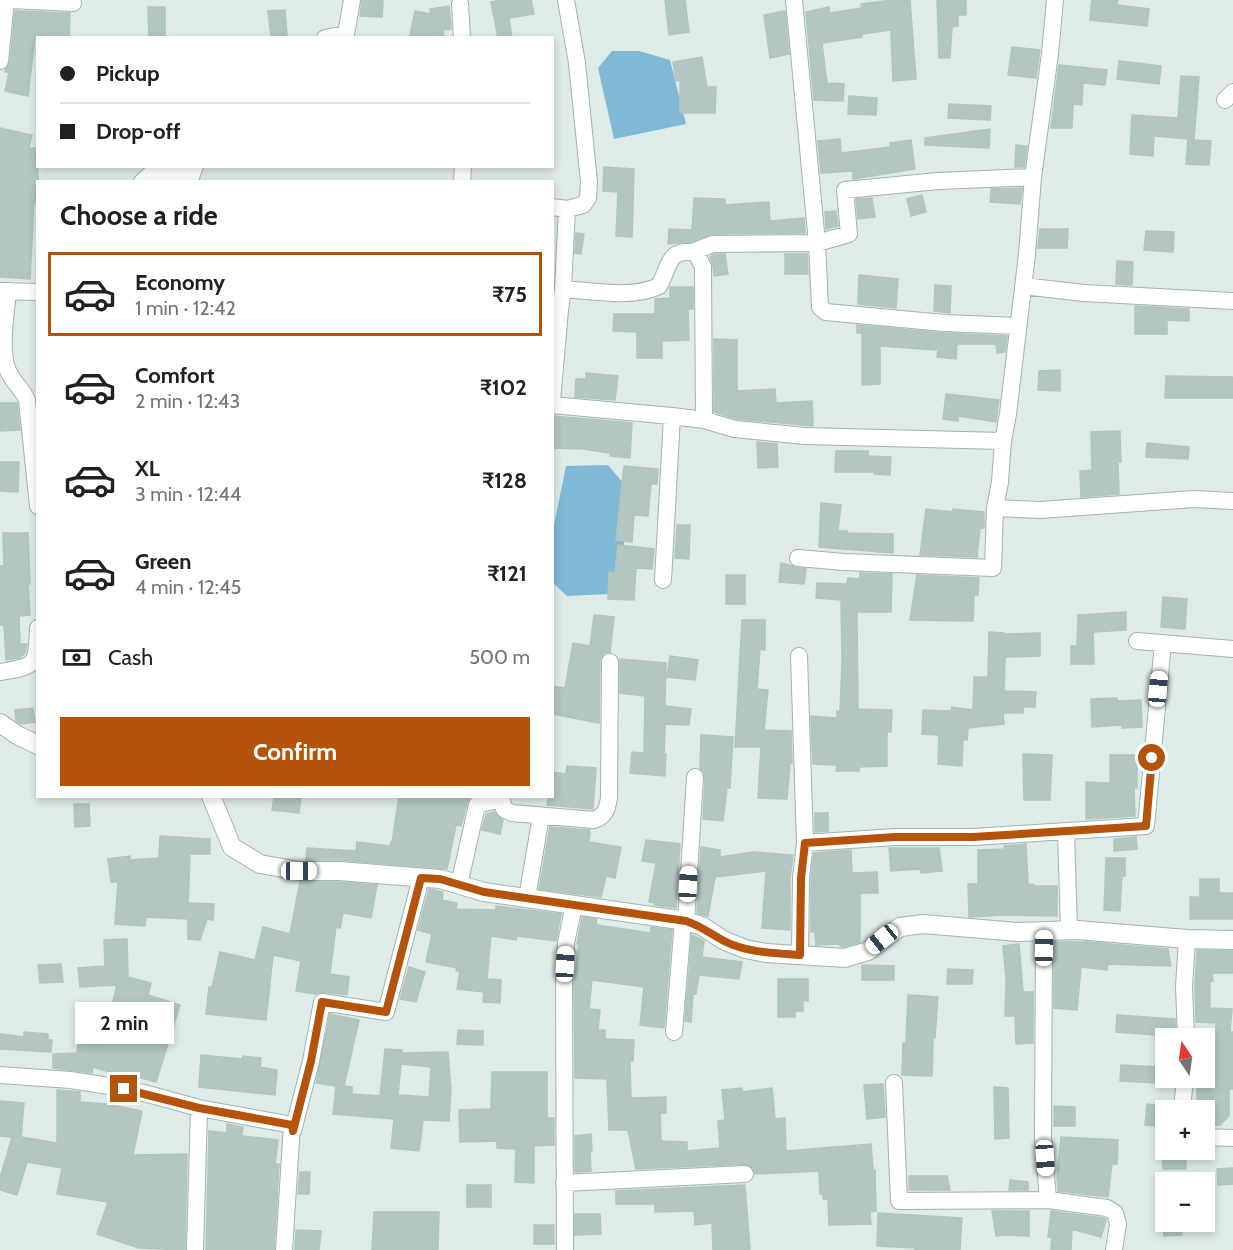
<!DOCTYPE html>
<html lang="en">
<head>
<meta charset="utf-8">
<style>
  :root { --surface:#fff; --page:#f6f6f6; --text:#202124; --muted:#757577; --line:#e0e0e0; --accent:#b45309 }
  body { margin:0; font-family:Cabin,sans-serif; background:var(--page); color:var(--text); height:100vh; display:flex; flex-direction:column; font-size:22px; white-space:nowrap }
  * { box-sizing:border-box; margin:0 }
  p { font-size:20px; color:var(--muted) }
  .icon { flex:none; width:33px; height:33px; fill:none; stroke:currentColor; stroke-width:2; stroke-linecap:round; stroke-linejoin:round }
  .map { position:relative; flex:1; overflow:hidden }
  .drawer { position:absolute; left:36px; top:180px; width:518px; height:618px; display:flex; flex-direction:column; background:var(--surface); border-radius:0px; box-shadow:0 3px 9px #0003 }
  .drawer>* { flex:none }
  .top-card { position:absolute; left:36px; top:36px; width:518px; height:132px; border-radius:0px; box-shadow:0 3px 9px #0003; display:grid; align-content:center; height:132px; padding:0 24px; background:var(--surface) }
  .needle { width:39px; rotate:347deg }
  .fabs { position:absolute; left:1155px; top:1028px; display:grid; gap:12px }
  .fabs a { display:grid; place-items:center; width:60px; height:60px; border-radius:0px; background:var(--surface); box-shadow:0 3px 9px #0003; font-size:30px }
  .end { position:absolute; width:27px; height:27px; margin:-14px; border:8px solid #b45309; background:#fff; box-shadow:0 0 0 3px #fff }
  .from { border-radius:50% }
  .bubble { position:absolute; height:42px; border-radius:0px; background:var(--surface); box-shadow:0 3px 9px #0003; font-size:20px; font-weight:800; line-height:42px; text-align:center }
  .car { position:absolute; width:18px; height:36px; margin:-18px -9px; border-radius:8px; box-shadow:0 0 4px 2px #0007; background:linear-gradient(#fff 24%,#345 0 40%,#fff 0 76%,#345 0 86%,#fff 0) }
  .top-card b { display:flex; align-items:center; gap:21px; height:57px; font-size:22px }
  .top-card b+b { border-top:2px solid var(--line) }
  .top-card i { width:15px; height:15px; background:var(--text) }
  ul { padding:0; list-style:none }
  li { display:flex; align-items:center; gap:18px; height:84px; margin:0 12px 9px; padding:0 12px; border:3px solid transparent; border-radius:0px }
  li div { flex:1 }
  li b { display:block; font-size:22px }
  li em { font-style:normal; font-weight:800 }
  li.active { border-color:var(--accent) }
  li>.icon { width:54px; height:54px; stroke-width:1.5 }
  h2 { padding:0 24px; font-size:27px; line-height:72px }
  .pay { display:flex; align-items:center; gap:15px; height:66px; padding:0 24px; font-size:22px }
  .pay p { margin-inline-start:auto }
  .action { display:flex; gap:12px; margin-top:auto; padding:12px 24px }
  .action a { flex:1; height:69px; border-radius:0px; background:var(--accent); color:#fff; font-size:24px; font-weight:800; line-height:69px; text-align:center }
  .map>svg:first-child { display:block }
  .water { fill:#80b9d6 }
  .building { fill:#b3c6c1; stroke:#b0c5c0; stroke-width:1.5; fill-rule:evenodd }
  .lines { fill:none; stroke-linecap:round; stroke-linejoin:round }
  .minor-casing { stroke:#a1b3b0; stroke-width:18 }
  .tertiary-casing { stroke:#a1b3b0; stroke-width:20 }
  .minor { stroke:#fff; stroke-width:16 }
  .tertiary { stroke:#fff; stroke-width:18 }
  .route { stroke:#b45309; stroke-width:8 }
</style>
</head>
<body>
<div class="map">
<svg width="1233" height="1250" viewBox="0 0 1233 1250">
  <rect width="100%" height="100%" fill="#deebe8"/>
  <!-- water -->
  <path class="water" d="M612,51h27l31,9 16,64 -72,15 -16,-71z
    M608,465l21,25 -8,87 -10,17 -44,2 -15,-14v-47l14,-69z"/>
  <!-- building -->
  <path class="building" d="M362,0l21,1 -1,16 -22,-1z
    M502,0h29l3,14 -25,4 3,20h-14l-7,-36z
    M665,0h20l4,32 -20,3z
    M893,0h17l6,79 -23,2 -2,-51 -29,4v3l-40,6 5,40 17,1 -1,17 -29,-1 -8,-88 23,-5 1,6 32,-5 -1,-4z
    M937,0h29v15h-8v11l-6,1 -2,31h-11z
    M1092,0h26l-1,5 32,4 -2,17 -57,-6z
    M449,6l2,23 -8,1 1,8 -34,-3 5,-24 16,3 -1,-5z
    M148,7h17v31h-16z
    M285,10l2,25 -16,2 -3,-26z
    M15,11l55,2 -1,25h-34l-7,58 -23,-5 4,-19h-4v-2l5,-8z
    M785,11l4,43 -19,4 -6,-43z
    M1012,47l28,3 -4,28 -28,-3z
    M702,57l5,30h9l-1,26h-35v-33l-4,1 -3,-19z
    M1119,61l42,5 -2,18 -42,-5z
    M1059,65l48,5 -2,15 -22,-2 -1,22 -9,-1 -1,24h-21z
    M1181,76l18,1 -5,63 17,1 -2,24 -23,-1 2,-25 -34,-3 -1,20 -23,-2 2,-39 46,3z
    M849,96l28,2 -1,17 -28,-1z
    M949,104l42,2 -1,14 -42,-2z
    M0,128l32,7 -3,13h9v55h-4l-4,76 -30,-2z
    M990,129l-1,19 -64,-3v-7z
    M840,139l1,14 49,-6v-4l21,-3 4,29 -62,10v-8l-32,2 -3,-32z
    M1016,145l11,1 -3,21h-9z
    M604,167l30,2 -2,68 -16,-1 2,-44 -15,-1z
    M1022,188l-2,16 -30,-2 1,-13z
    M922,195l4,17 -15,4 -4,-17z
    M694,198l31,1v6l44,-3 1,19 34,-3 1,15 -93,1 -22,8 -22,2 1,-15 23,1z
    M872,198l3,19 -17,2 -2,-20z
    M836,211l2,15 -12,3 -1,-17z
    M1040,229h28l-1,19h-29z
    M1146,231l28,1 -1,20 -29,-2z
    M576,233l8,1 -3,20 -6,-1z
    M715,254h10l3,20 -14,2 -1,-10 -3,-9z
    M785,254h22l1,20h-23z
    M1117,261l16,1 -1,23 -16,-1z
    M859,275l39,4 -2,29 -38,-4z
    M935,285l16,1 -1,27 -16,-2z
    M670,287h23v22h-5l1,31 -27,1v17h-25v-26l-24,-1 1,-17h41v-15l15,-1z
    M1135,306l54,3v12l-22,-1v14h-32z
    M857,325l86,8 64,3 -2,16 -8,1 -1,-9h-39l-1,15 -19,-2 1,-7 -58,-4v38l-18,1v-52h-5z
    M714,339l23,1v51l38,-2 1,14 36,-2 1,25 -76,-7 -23,-7z
    M1060,370v21l-22,-1 1,-19z
    M586,373l32,3 -3,24 -40,-3 1,-18h10z
    M1166,376l67,1v21h-68z
    M946,394l53,6 -3,22 -38,-6v5l-15,-2z
    M0,403h17l3,27 -20,1z
    M553,416l79,7 -2,35 -20,-2v-3l-27,-4 -31,-1z
    M1120,431l1,31h-3l1,32 -38,3 -1,-26 12,-1 -1,-38z
    M757,442l20,2 1,23 -20,1z
    M1147,443l42,4 -1,12 -42,-2z
    M836,451h32v5l23,1 -1,18 -16,-1v-2h-39z
    M0,462h19l-1,30 -18,-1z
    M624,466l34,3 -1,15h-6l-3,32 -14,-1 -2,27 -16,-2z
    M821,503l20,2 -3,26h9v2l46,1v19l-74,-6z
    M926,509l27,3v-3l31,3v16h-4l-3,29 -57,-2z
    M677,525h13l-1,34 -14,-1z
    M3,533h25l2,51h-2l2,31 -11,1 1,28h7l-2,9 -6,5 -13,2 -2,-35h-4v-59h4z
    M618,545l36,4 -2,20 -16,-1 -2,32 -26,-1 1,-27 6,1z
    M781,563l25,6 -2,15 -25,-2z
    M860,573l32,1 -1,38h-34l1,97 34,1 -1,22h-4v34l-28,1v4h-23l1,-6 -24,-1 -2,-48 26,2v-7l3,1 2,-50 -1,-62 -25,-2 1,-15 30,1 1,-6 12,1z
    M726,575h19v29h-19z
    M917,575l62,3 -1,17h-4l-1,26 -63,-1z
    M1163,597l24,2 -2,30 -24,-2z
    M1126,612v18l-33,2 1,32h-23v-18h6l1,-31z
    M594,615l20,2 -4,35 -6,1 -4,8 -1,62 -47,-9v-28l13,2 8,-45 17,3z
    M742,620h23v30l-5,-1 -3,40 11,1 -4,40 27,1 1,32h-2l-3,36 -29,-1 3,-51h-26z
    M989,632l15,1v1l36,-1v23l-35,1 -1,34 32,1 -1,15h-12v6h-20l1,11 -36,4 -1,12 -4,-1 -1,27 -24,-2 1,-29 -17,-1 1,-24 28,1 1,-4 21,3 1,-33h14z
    M670,656l28,4 -3,20 -28,-3z
    M620,659l46,4 -1,43 26,3 -2,16 -24,-1 -1,30h2l-1,22 -35,-3 2,-21 12,1 1,-57 -25,-3z
    M1117,698l1,3 23,-1 1,27 -20,1v-3l-30,2 -1,-28z
    M33,708l2,14 -14,2 -5,-3 -1,-11z
    M701,735l32,2 -3,51h-3l-4,33 -20,-2 2,-41 -1,-6 -4,-4z
    M1023,754l29,1 -2,45h-26z
    M1110,755h27v33h-3l1,28 -49,3v-37l24,1z
    M567,766l29,2 -3,41 -46,-4 2,-9h3v-24l14,2z
    M274,796h27l-2,17 -27,-3z
    M399,796h72l-4,7 -6,23 -5,-1 -9,44 -107,-9h-34l1,-12 49,3 1,-9 33,4 1,-4h1z
    M74,804h15l1,22 -15,1z
    M494,812l9,8 -3,14 -18,-4 4,-16z
    M815,813h13v18l-13,1z
    M550,827l40,3 -1,12 32,5 -6,31 -9,-2 -5,21 -62,-8z
    M160,836l50,3v15h-20l-2,49 26,1 -1,16 -6,-1 -7,21 -12,-1v-20l-42,-2 -1,9 -30,-2 3,-42h-7l-3,-23 22,-3v4l29,-2z
    M1136,837l1,12 -23,2v-12z
    M646,840l34,4 -4,64 -22,-3 1,-2 -6,-1 7,-39 -14,-2z
    M1026,844l2,40 6,1v1h23v30l-54,-1 -34,2 -1,-33h10v-34l26,-1v-3z
    M701,847l19,3v7l33,-5 40,3 -3,23v52l-28,-2 4,-57 -51,6 -7,39 -11,-3z
    M889,848h50l3,23 -21,2v-4l-30,2z
    M851,850l1,23 25,-1 1,21h-18v49l-16,5 -4,-1v-2l-24,1 -1,-13h-4v-53l3,-26z
    M1106,858h19v18h-3l-2,35 -16,-1z
    M1200,879h19v14h14v26h-43v-22h10z
    M300,882h39l38,3 -6,33 -28,-5 -3,15 -4,-1 -6,47 19,3 -2,18 -23,-3 -9,2 -19,-3 5,-30 -28,-6 -7,65 -60,-6 3,-27h3l8,-35 35,8 8,-33 27,7z
    M429,889l14,3 -1,8 15,3 -1,6 40,1v-4l65,8 -5,27 -39,-5 -1,4 -25,-4 -4,43 14,1 -1,23 -17,-1 1,-10 -27,-3 3,-18h-4l1,-3 -31,-6 6,-28 -14,-4z
    M582,917l14,2 1,6 53,8 1,-6 21,3 -8,98 -24,-3 4,-38 -52,-7 -3,29 11,1 -2,20h7v9l29,1 -1,21h-3l1,37 35,-1v16h-6l1,28 26,1v9l33,-3 -2,-27 7,-1 -3,-30 20,-2v4l30,-4 3,31 10,-1 1,33 85,-7 2,26h2l1,41 -6,1 1,12 -42,1 -1,-26h-5v-5h-3l-1,-23 -64,3 -2,-6 -9,-4 -108,5 -8,-39h-19l-2,-51 -32,-1 -1,-94 5,-40h-2z
    M692,935l12,6 -2,16 40,5 -3,17 -40,-4 -3,19h-3l-2,28 -6,-1z
    M127,939l1,38 23,6 -3,12 32,10 -24,77 -35,-10 -1,3 -27,-8 -1,6 -39,-5v-14l24,-1 1,-10 24,2 15,-60 -37,2 -2,-19 27,-2 -1,-26z
    M1054,942h34l80,7 3,17 -63,-2 -1,6 -26,-3 -4,43 -23,-2z
    M1019,944l4,48h10v51l-17,1 -1,-28h-10l1,-37 -3,-33z
    M1197,950l36,1v22h-21l1,8h-3v27l22,1 -2,23h3v57h-4v27l-9,9 -16,1v-16h-7v-33l16,-1 -1,-23h4v-30l-20,-1 -1,-35z
    M61,964l2,18 -23,1 -2,-18z
    M862,965l32,1v14h-32z
    M409,967l16,5 -9,30 -16,-3z
    M948,969l25,1 -1,14h-25z
    M778,979h30v22l-5,-1v11h-8v6h-17z
    M908,995l30,2 -3,41h-2l-1,38 -30,-1 1,-32h3z
    M330,1014l29,6 -15,66 8,1v7l28,2 5,-47 17,1v3l46,-1 3,38 -2,31 -26,-1 -4,31 -28,-3 3,-29 -61,-5 3,-28 -20,-3zM401,1064l30,3 -2,30 -31,-2z
    M1117,1015l58,4v19h-18v-3l-41,-3z
    M458,1030l25,1v14l-26,-1z
    M24,1032l24,2v6h4l-1,12 -51,-3v-15l24,3z
    M201,1055l41,4 1,-3 18,2 -1,9 17,3 -2,25 -76,-8z
    M1121,1065l37,2 -1,16 -37,-2z
    M492,1072h55v46h7v27l-20,1v37l-19,-1 1,-33 -19,-1v-7l-37,1 -1,-32 32,-1z
    M883,1084l2,33 -18,2 -3,-34z
    M994,1087l14,1 1,50 -14,1z
    M57,1090l23,2v10l27,2 35,7 -9,44 54,-1 -2,96 -46,-2 -42,-14 11,-32 -51,-8 5,-26 -35,-6 -10,33 -17,-5v-12l12,-41 -12,-1v-35l24,2 -3,34 36,6z
    M1147,1104l19,2v21l-21,-2z
    M1054,1106l21,1v19h-21z
    M227,1124l16,3 -1,9 36,4 -3,24h4l-5,86h-68l3,-119 18,2z
    M591,1134l1,17h-2l1,20 -16,1v-36z
    M1061,1137l57,3 -1,24h-5l-4,33 -50,-6 -1,-14z
    M1162,1149h24v20h-23z
    M1233,1168v16l-15,1 -1,-16z
    M300,1172h10l-1,22h-11z
    M909,1176h38l3,14h-41z
    M1010,1180l18,2v8h-19z
    M467,1185h24v22h-24z
    M745,1185l5,65h-37l-1,-27 -17,2 -1,-14 -39,1v-8h-39v-13z
    M992,1211h37v25l-24,-1 -9,1z
    M1051,1211l52,7 3,2 -5,17 -29,-8 -1,21h-20l1,-13h-4z
    M374,1212h65l-1,38h-66z
    M878,1213l84,5 -2,32h-45v-2l-38,-2z
    M575,1214h25l1,20 -26,1z
    M1163,1221h18l1,14 -18,1z
    M534,1225h20v19h-20z
    M296,1230l25,1 -2,19h-24z"/>
  <g class="lines">
    <!-- minor casing -->
    <g class="minor-casing">
      <path id="minor" d="M11,0l62,3
        M566,0l11,63 12,119 -1,16 -5,7 -16,4
        M794,0l23,243 3,64 6,5 118,11 74,3
        M460,4l2,34
        M325,38l21,-4 6,-34
        M0,61l6,-61
        M1225,100l8,-8
        M142,182l11,-10 38,5 4,-11
        M462,182l1,-16
        M552,207l15,2 -4,80 -3,21
        M692,252l21,-8 104,-1 32,-9 -4,-44 93,-9 95,-4
        M1023,286l61,7 149,8
        M563,289c31,2 68,10 96,-3 11,-19 8,-39 37,-33l7,14 1,153
        M0,291l38,1
        M8,291c-2,22 -8,57 -1,77 4,13 15,20 20,32l11,106
        M552,309l8,1 -8,91
        M552,405l120,11 32,4 31,9 70,7 198,5 -3,41 -5,26 -2,60 -149,-6 -46,-4
        M1003,441l5,-27 19,-160 6,-77 17,-123 5,-54
        M995,508l45,2 154,-11 39,2
        M663,580l9,-164
        M1137,641l96,8
        M799,656l6,187 -4,35 -1,77
        M0,672c38,-6 36,-7 38,-44
        M501,796l3,13 8,4 82,7c11,-4 13,-10 15,-22l1,-136
        M1066,832l3,98
        M805,843l90,-6h78l173,-11 17,-183
        M459,885l18,-80 24,-6
        M527,898l14,-82
        M686,921l9,-144
        M1044,931l-1,206 5,63
        M674,1032l9,-111
        M1186,1038l-2,-51 3,-48
        M0,1075l70,5 33,5 41,8 55,15 93,17 -8,125
        M894,1083l5,118 149,-1 59,8 8,5 3,11 -4,26
        M1182,1110l3,-33
        M293,1131l18,-70 11,-59 64,10 35,-134
        M1204,1137l29,1
        M564,1183l181,-9
        M195,1250l4,-142
        M565,1250l-1,-266 2,-41 8,-38"/>
    </g>
    <!-- tertiary casing -->
    <g class="tertiary-casing">
      <path id="tertiary" d="M0,723l17,12 21,10
        M211,796l21,51 28,17 39,7h40l101,8 44,13 202,29 16,5 21,14 22,9 21,4 79,5 23,-7 32,-24 23,-3 95,8 59,-2 110,9 46,1"/>
    </g>
    <!-- minor -->
    <use href="#minor" class="minor"/>
    <!-- tertiary -->
    <use href="#tertiary" class="tertiary"/>
  </g>
  <g class="lines">
    <!-- route -->
    <path class="route" d="M124,1089l75,19 93,17 1,6 18,-70 11,-59 64,10 35,-134 19,1 44,13 202,29c15,5 25,13 38,20 24,12 50,12 76,14l1,-77 4,-35 90,-6h78l173,-11 6,-68"/>
  </g>
</svg>
<div class="fabs">
<a><svg class="needle" viewBox="-14 -14 28 28"><path d="M0-13l5 13h-10z" fill="#e53935"/><path d="M0 13l5-13h-10z" fill="#757577"/></svg></a>
<a>+</a>
<a>−</a>
</div>
<i class="end from" style="left:1152px;top:758px"></i>
<i class="end" style="left:124px;top:1089px"></i>
<div class="bubble" style="left:75px;top:1002px;width:99px">2 min</div>
<i class="car" style="left:1158px;top:689px;rotate:5deg"></i>
<i class="car" style="left:299px;top:871px;rotate:90deg"></i>
<i class="car" style="left:688px;top:884px;rotate:3deg"></i>
<i class="car" style="left:882px;top:939px;rotate:231deg"></i>
<i class="car" style="left:1044px;top:948px;rotate:1deg"></i>
<i class="car" style="left:565px;top:964px;rotate:3deg"></i>
<i class="car" style="left:1045px;top:1158px;rotate:176deg"></i>
<div class="top-card">
<b><i class="from"></i>Pickup</b>
<b><i></i>Drop-off</b>
</div>
<section class="drawer">
<h2>Choose a ride</h2>
<ul>
<li class="active"><svg class="icon" aria-label="car" viewBox="0 0 24 24"><path d="M5 17H2v-5l4-1 3-4h7l3 4 3 1v5h-3M9 17h6M6 11h13"/><circle cx="7" cy="17" r="2"/><circle cx="17" cy="17" r="2"/></svg><div><b>Economy</b><p>1 min · 12:42</p></div><em>₹75</em></li>
<li><svg class="icon" aria-label="car" viewBox="0 0 24 24"><path d="M5 17H2v-5l4-1 3-4h7l3 4 3 1v5h-3M9 17h6M6 11h13"/><circle cx="7" cy="17" r="2"/><circle cx="17" cy="17" r="2"/></svg><div><b>Comfort</b><p>2 min · 12:43</p></div><em>₹102</em></li>
<li><svg class="icon" aria-label="car" viewBox="0 0 24 24"><path d="M5 17H2v-5l4-1 3-4h7l3 4 3 1v5h-3M9 17h6M6 11h13"/><circle cx="7" cy="17" r="2"/><circle cx="17" cy="17" r="2"/></svg><div><b>XL</b><p>3 min · 12:44</p></div><em>₹128</em></li>
<li><svg class="icon" aria-label="car" viewBox="0 0 24 24"><path d="M5 17H2v-5l4-1 3-4h7l3 4 3 1v5h-3M9 17h6M6 11h13"/><circle cx="7" cy="17" r="2"/><circle cx="17" cy="17" r="2"/></svg><div><b>Green</b><p>4 min · 12:45</p></div><em>₹121</em></li>
</ul>
<div class="pay"><svg class="icon" aria-label="cash" viewBox="0 0 24 24"><path d="M3 7h18v10H3z"/><circle cx="12" cy="12" r="2"/></svg>Cash<p>500 m</p></div>
<div class="action"><a>Confirm</a></div>
</section>
</div>
</body>
</html>
